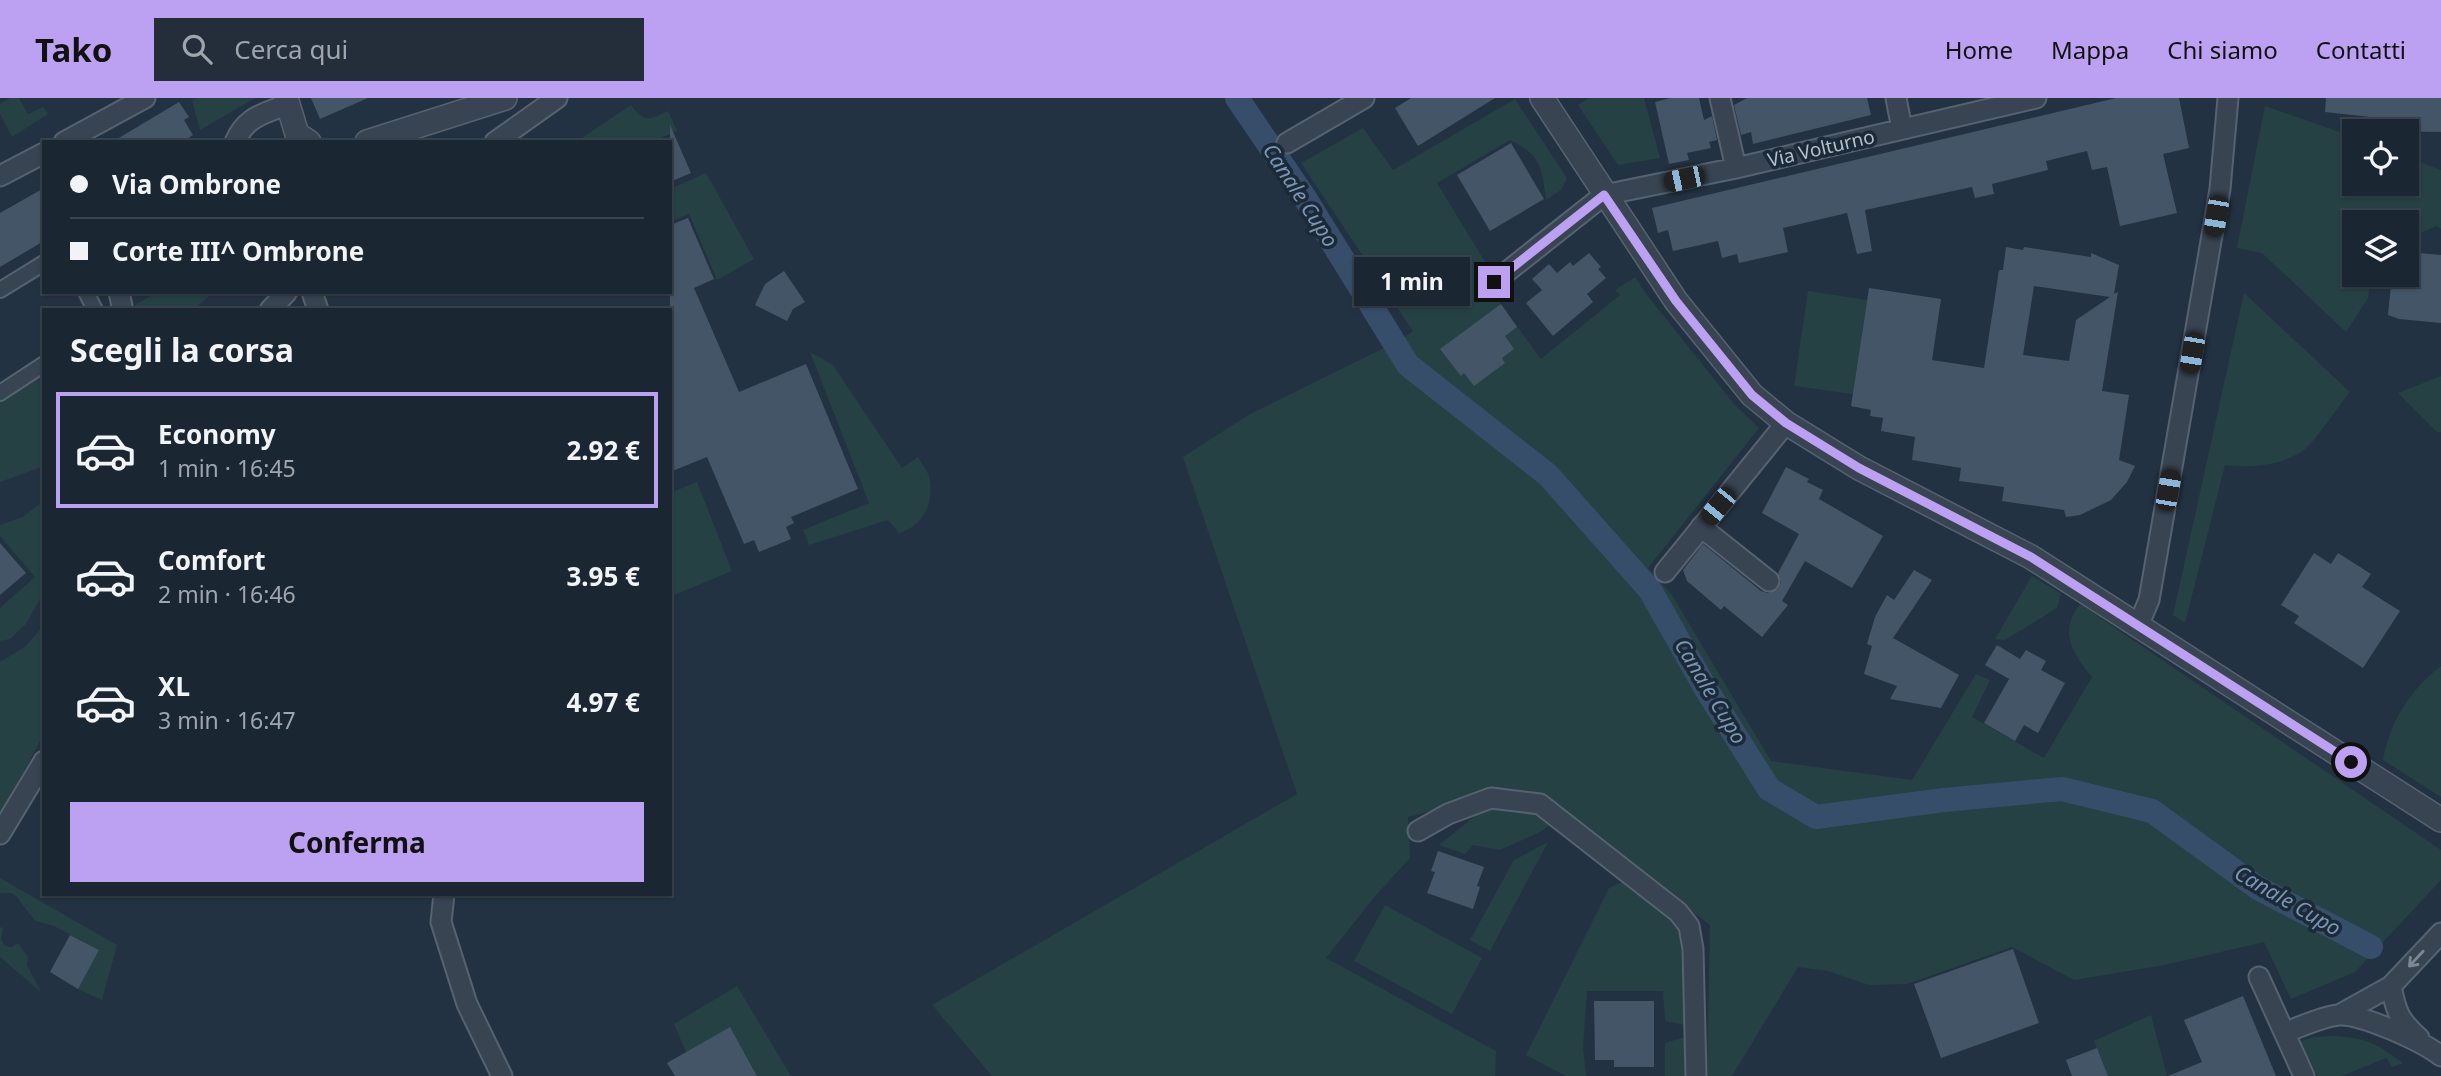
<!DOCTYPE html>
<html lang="it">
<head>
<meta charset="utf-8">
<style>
  :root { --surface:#1a2632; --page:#232e3a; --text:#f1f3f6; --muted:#9fa5ac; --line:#38434d; --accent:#bca0f2 }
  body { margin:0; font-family:"Noto Sans",sans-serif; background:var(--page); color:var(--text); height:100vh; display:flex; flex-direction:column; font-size:26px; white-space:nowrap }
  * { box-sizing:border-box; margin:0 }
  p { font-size:23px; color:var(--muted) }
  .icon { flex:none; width:38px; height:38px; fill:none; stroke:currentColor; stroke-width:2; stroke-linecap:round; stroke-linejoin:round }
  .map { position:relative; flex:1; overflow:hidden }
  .side { position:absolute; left:42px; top:210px; width:630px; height:588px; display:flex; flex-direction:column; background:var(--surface); border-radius:0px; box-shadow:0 2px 5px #0004,0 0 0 2px var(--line) }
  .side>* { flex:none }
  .guide { position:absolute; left:42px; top:42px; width:630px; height:154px; border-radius:0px; box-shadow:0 2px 5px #0004,0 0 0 2px var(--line); display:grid; align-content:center; height:154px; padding:0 28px; background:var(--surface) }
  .buttons { position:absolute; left:2342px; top:21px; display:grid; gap:14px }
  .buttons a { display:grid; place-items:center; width:77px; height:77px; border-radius:0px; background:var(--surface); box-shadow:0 2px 5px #0004,0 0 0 2px var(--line); font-size:35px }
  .end { position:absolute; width:32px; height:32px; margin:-16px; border:9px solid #bca0f2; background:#111; box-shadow:0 0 0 4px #111 }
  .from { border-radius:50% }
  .bubble { position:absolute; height:49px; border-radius:0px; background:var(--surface); box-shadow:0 2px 5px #0004,0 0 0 2px var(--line); font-size:23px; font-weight:700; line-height:49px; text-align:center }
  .car { position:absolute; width:21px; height:42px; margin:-21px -10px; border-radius:9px; box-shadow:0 0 5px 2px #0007; background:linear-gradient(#222 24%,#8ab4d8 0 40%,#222 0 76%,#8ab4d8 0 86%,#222 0) }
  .guide b { display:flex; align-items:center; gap:24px; height:66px; font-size:26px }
  .guide b+b { border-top:2px solid var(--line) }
  .guide i { width:18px; height:18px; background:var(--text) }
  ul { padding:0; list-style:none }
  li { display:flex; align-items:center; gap:21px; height:116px; margin:0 14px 10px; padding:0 14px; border:4px solid transparent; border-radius:0px }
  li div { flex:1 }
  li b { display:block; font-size:26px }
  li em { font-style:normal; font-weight:700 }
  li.active { border-color:var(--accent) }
  li>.icon { width:63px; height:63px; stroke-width:1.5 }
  h2 { padding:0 28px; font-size:32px; line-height:84px }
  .primary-button { display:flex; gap:14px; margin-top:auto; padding:14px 28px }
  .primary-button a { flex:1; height:80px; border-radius:0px; background:var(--accent); color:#111; font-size:28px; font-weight:700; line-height:80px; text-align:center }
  header { display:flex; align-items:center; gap:42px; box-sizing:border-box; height:98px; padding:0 35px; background:var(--accent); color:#111 }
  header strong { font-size:33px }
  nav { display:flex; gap:38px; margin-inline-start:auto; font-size:24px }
  .search { width:490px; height:63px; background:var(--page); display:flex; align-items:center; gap:18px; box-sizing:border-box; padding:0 24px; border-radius:0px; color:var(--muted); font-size:26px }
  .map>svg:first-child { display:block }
  .green { fill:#254143 }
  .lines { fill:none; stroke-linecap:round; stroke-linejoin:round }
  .canal { stroke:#364e6a; stroke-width:24 }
  .building { fill:#445567; fill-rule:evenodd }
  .pedestrian-casing { stroke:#56626f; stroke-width:18 }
  .minor-casing { stroke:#56626f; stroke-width:23 }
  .tertiary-casing { stroke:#56626f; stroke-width:26 }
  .pedestrian { stroke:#384452; stroke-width:14 }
  .minor { stroke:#384452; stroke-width:19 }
  .tertiary { stroke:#384452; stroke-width:23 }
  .oneway { stroke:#7c8895 }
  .route { stroke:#bca0f2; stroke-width:9 }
  .labels { text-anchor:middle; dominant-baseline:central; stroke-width:7; stroke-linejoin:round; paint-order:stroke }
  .street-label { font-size:19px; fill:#b4bfcc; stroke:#1c2937 }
  .water-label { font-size:21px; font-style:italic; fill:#7a96b6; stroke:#1c2937 }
</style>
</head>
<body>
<header>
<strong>Tako</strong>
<div class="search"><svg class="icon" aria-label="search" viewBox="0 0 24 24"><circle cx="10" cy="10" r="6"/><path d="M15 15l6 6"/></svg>Cerca qui</div>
<nav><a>Home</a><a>Mappa</a><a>Chi siamo</a><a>Contatti</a></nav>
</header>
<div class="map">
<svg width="2441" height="978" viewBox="0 0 2441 978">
  <rect width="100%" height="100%" fill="#233242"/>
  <!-- green -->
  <path class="green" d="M10,0h9l9,16 15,-7 5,7 -36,23 -12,-23v-10z
    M196,0h59l-55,32 -8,-30z
    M1589,0h55l16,60 -42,7 -40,-60z
    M1515,1l52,79 -6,12 -15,10c-4,-32 -5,-45 -36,-60l-73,43 53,87 -9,7 60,82 79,-64 -5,-5 20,-13 12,18 87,109 25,24 -111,140 24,27 99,166 141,19 64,-106 14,6 -18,37 72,41 48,-81c-19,-23 -34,-45 -12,-73l361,246v30l-86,92 -64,27 -27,-57 -99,23 -91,15 -62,-33 -105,37 -38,1 -41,-14 -30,-4 -66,109h-25l3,-151 -172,-130 -41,-6 -50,18 -39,10 2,41 -34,37 -50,63 170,93 -1,25h-503l-60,-71 365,-211 -114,-337 67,-43 152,-75 11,-8 -112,-168 62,-35 30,42z
    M631,7c13,18 18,15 37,6l9,20 -25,11h-76z
    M2265,8l89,31v47h52v-27l35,13v59l-5,-3 -30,14v-18h-52v53h17l-3,23 -22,34 -84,-79 -25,-5z
    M706,75l48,86 -37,21 -28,-66 -19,8v-33z
    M1808,193l59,9 -14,94 -59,-8z
    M157,194h57l-21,18h-66z
    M2244,195l106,99c-11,13 -33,47 -45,57 -22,17 -54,19 -80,16l-40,158 -12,-8z
    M810,254l23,13 69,103 16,-11c3,6 9,13 11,19 6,26 -5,50 -30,57l-11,-13 -79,25 -6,-15 66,-27z
    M44,266v102l-44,16v-89z
    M2441,278v56h-4l-39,-39z
    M697,384l35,89 -58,24 -4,-9v-93z
    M44,402v92l-18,32 -16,15 -10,2v-33l35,-31 -35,-41v-11l23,-8z
    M2032,478l29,18 -4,14 -52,32 -10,-1z
    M44,527v109l-42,78 -2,-2v-148l25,-15z
    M2441,568v131l-58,-37c7,-39 27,-70 58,-94z
    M1496,710l38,3 19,11 -11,9 -42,19 -27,-5 -8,9 -26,-9 36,-29z
    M1548,744l-58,109 -20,-11 44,-80z
    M0,780l117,67 -15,55 -24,-11 21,-39 -45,-24 -19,-5 -19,-25 -5,-3h-11z
    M1624,783c17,12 39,24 51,41 14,19 10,79 10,103l-20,-4 -2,-30h-76l-4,55 3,30h-20l-40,-21 83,-167z
    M1385,807l97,53 -30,56 -98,-53z
    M0,829l3,1 -2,11 4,7 7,1 6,-4 10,14 -1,8 14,27 -41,-35z
    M737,888l54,90h-46l9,-6 -24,-42 -44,24 -12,-28z
    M2151,917l16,61h-59l-14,-35z
    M2331,938c35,1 45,7 72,27l-11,4 -6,-9 -44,18h-25l-16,-35 13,-4z
    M1685,939l2,39h-22v-33z"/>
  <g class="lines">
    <!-- canal -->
    <path class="canal" d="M1237,0l68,100 103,167 140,110 102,115 56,99 63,100 47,28 128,-17 118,-11 90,22 106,77 113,59"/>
  </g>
  <!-- building -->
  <path class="building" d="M311,0h57l-48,21z
    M1411,0h84l-77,48 -23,-38z
    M1670,0h29l5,22 8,-4 5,24 -8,2 2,6 -24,5 2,7 -20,4 -14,-62z
    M1747,0h120l4,17 -118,29 -2,-12 -10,3 -7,-30z
    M2116,0h63l10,50 -26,6 14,59 -57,13 -13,-59 -15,3 -5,-19 -41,10 2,9 -56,14 2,10 -19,4 -3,-11 -107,23 7,41 -15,3 -10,-41 -64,15 5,24 -49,11 -2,-9 -15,4 -4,-17 -45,10 -5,-21 -10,3 -6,-25z
    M2326,0h115v34l-63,-1 1,-13 -54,-6z
    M179,4l10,15 -5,3 9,15 -11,7h-70z
    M670,27l21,48 -21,9z
    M1511,45l33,56 -54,32 -33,-56z
    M44,90v53l-44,26v-54z
    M688,120l26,61 -20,9 45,104 67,-28 52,125 -67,28 3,6 -8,4 5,12 -32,13 -5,-12 -10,4 -37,-87 -37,15v-247z
    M2006,149l17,3 1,-3 67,10v-4l28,12 -5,29 4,-2 -16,99 27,4 -10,65 16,6 -8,16 -16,18 -31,15 -14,2 -2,-7 -62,-9 2,-14 -45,-6 2,-13 -49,-8 3,-23 -34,-6 2,-13 -13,-2 1,-6 -20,-4 18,-118 72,11 -9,61 52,8 15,-98h4zM2034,188l76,11 -34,23 -7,41 -46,-6z
    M2408,154l33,3v68l-42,-4 -11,-4 4,-40h14z
    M1589,155l12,14 -3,2 8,9 -19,16 6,8 -40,34 -27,-33 16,-13 -10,-11 17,-15 8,9 13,-11 3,4z
    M784,173l21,31 -12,7 -6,12 -32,-16 10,-21z
    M1501,206l16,23 -12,9 9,13 -12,9 3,5 -31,23 -10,-13 -3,3 -21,-27z
    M1786,369l23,12 -2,3 16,8 -4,9 64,37 -31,52 -47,-27 -23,40 6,4 -26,32 -38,-31 -3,4 -34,-29 -4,-11 20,-26 58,47 7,2 10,-4 3,-7 -3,-9 21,-39 -37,-21z
    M0,445l26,30 -26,22z
    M2314,455l17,11 7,-11 33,21 -9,13 38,24 -37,57 -69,-45 5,-7 -18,-11z
    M1914,472l18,10 -39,58 66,37 -18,33 -51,-9 7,-13 -33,-12 8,-28 -5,-2 8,-27 12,-22 7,5z
    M1997,547l23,14 6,-9 20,11 -5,9 24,13 -27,50 -14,-8 -9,16 -31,-18 25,-44 -24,-14z
    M1438,753l46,16 -7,19 3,1 -7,22 -46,-16 8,-21 -4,-1z
    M70,837l29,15 -21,39 -28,-17z
    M2013,851l26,74 -98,35 -27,-74z
    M2243,898l33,80h-108l34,-14 -18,-42z
    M1594,903h60v66h-40v-7h-19z
    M730,929l27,49h-82l-8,-13z
    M2097,950l11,28h-36l-6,-16z"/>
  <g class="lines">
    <!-- pedestrian casing -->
    <g class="pedestrian-casing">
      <path id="pedestrian" d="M0,192l44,-27
        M86,194l9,18
        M0,295l44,-29"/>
    </g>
    <!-- minor casing -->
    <g class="minor-casing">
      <path id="minor" d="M1720,0l16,70
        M1896,0l6,31
        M64,44l81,-44
        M235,44c11,-26 29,-28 53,-38
        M495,44l62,-44
        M1287,45l77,-45
        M0,78l44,-23
        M1494,184l110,-87 132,-27 300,-70
        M119,194l3,14
        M312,194l6,18
        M270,212l17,-18
        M1701,429l68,54
        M1665,474l121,-149
        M2138,528l11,-26 71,-411 8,-91
        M1418,733l30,-17 43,-16 49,6 138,108 11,14 4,23 3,127
        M0,736l44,-73
        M444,796l-3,28 26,82 35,72
        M2259,879l45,99
        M2391,888c5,26 8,34 28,52
        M2339,917l52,-29 50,-53
        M2285,934c16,-5 36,-15 53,-17 23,-2 85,27 103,41"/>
    </g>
    <!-- tertiary casing -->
    <g class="tertiary-casing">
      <path id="tertiary" d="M286,0l11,36 12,8
        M1542,0l134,203 76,94 34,28 73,45 172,89 410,263
        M367,44l138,-44"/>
    </g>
    <!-- pedestrian -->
    <use href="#pedestrian" class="pedestrian"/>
    <!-- minor -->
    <use href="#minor" class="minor"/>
    <!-- tertiary -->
    <use href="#tertiary" class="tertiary"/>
  </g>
  <!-- one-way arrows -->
  <defs><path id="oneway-shaft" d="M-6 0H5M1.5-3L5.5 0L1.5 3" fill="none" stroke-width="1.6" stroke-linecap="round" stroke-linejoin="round" transform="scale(1.75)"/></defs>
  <use class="oneway" href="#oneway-shaft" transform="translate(2416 861) rotate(133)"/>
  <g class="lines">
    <!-- route -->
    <path class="route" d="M1494,184l110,-87 72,106 76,94 34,28 73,45 172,89 320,205"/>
  </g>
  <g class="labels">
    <!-- street labels -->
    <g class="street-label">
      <text transform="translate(1821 50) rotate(-13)">Via Volturno</text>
    </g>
    <!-- water labels -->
    <g class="water-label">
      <text transform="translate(1301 97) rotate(57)">Canale Cupo</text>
      <text transform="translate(1711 593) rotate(59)">Canale Cupo</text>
      <text transform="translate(2288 802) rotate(30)">Canale Cupo</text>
    </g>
  </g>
</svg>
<div class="buttons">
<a><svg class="icon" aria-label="locate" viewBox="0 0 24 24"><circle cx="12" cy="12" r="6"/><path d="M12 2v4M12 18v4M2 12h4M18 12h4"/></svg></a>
<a><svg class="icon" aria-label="layers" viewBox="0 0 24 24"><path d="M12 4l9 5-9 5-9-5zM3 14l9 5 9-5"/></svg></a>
</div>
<i class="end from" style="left:2351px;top:664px"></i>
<i class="end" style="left:1494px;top:184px"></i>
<div class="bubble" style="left:1354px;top:159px;width:116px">1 min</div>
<i class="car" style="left:1684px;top:81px;rotate:258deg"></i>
<i class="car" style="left:2216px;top:118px;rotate:190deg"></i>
<i class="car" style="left:2192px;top:255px;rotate:190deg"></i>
<i class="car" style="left:2168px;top:392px;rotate:10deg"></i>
<i class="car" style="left:1718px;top:408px;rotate:219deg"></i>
<div class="guide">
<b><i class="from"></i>Via Ombrone</b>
<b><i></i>Corte III^ Ombrone</b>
</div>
<section class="side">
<h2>Scegli la corsa</h2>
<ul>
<li class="active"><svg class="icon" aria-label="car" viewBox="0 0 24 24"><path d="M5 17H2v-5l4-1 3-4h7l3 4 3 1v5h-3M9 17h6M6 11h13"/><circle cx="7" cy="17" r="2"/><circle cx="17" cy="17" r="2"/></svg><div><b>Economy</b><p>1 min · 16:45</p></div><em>2.92 €</em></li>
<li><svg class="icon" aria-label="car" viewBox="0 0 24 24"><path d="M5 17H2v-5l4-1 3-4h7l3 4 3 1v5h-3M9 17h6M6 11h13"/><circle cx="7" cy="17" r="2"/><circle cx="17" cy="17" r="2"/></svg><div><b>Comfort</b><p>2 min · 16:46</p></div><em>3.95 €</em></li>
<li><svg class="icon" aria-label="car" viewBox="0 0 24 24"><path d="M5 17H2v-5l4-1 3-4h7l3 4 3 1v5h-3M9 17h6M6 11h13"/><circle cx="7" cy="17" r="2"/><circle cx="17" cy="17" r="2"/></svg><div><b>XL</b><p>3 min · 16:47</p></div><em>4.97 €</em></li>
</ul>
<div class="primary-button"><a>Conferma</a></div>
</section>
</div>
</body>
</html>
